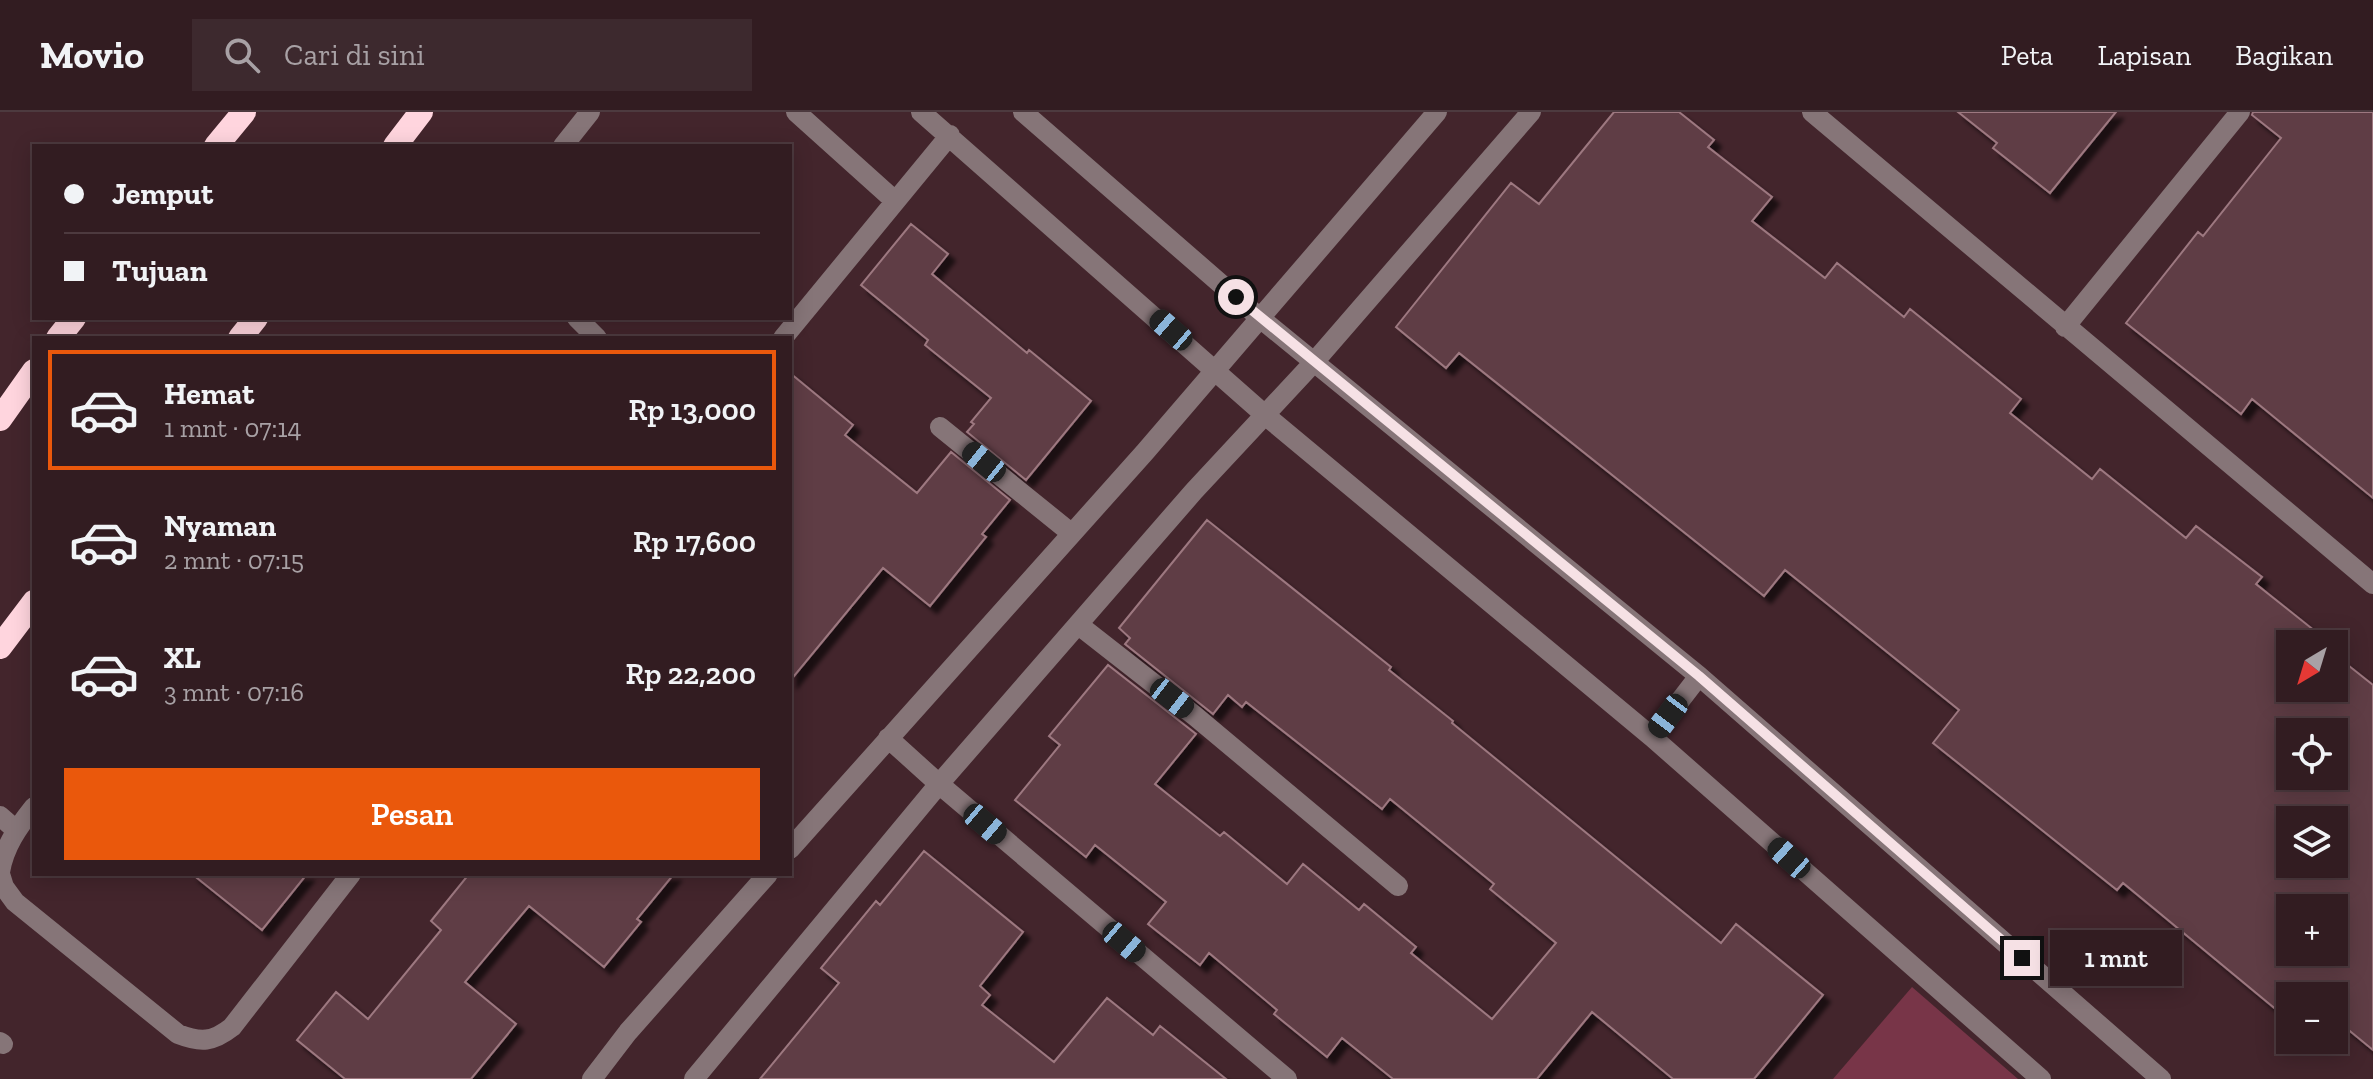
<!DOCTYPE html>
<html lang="id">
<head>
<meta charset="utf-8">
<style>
  :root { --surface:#321c21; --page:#3d292e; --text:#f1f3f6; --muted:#a8a1a5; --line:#4d3a3f; --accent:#ea580c }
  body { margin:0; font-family:"Zilla Slab",serif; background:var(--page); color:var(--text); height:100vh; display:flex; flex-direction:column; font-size:30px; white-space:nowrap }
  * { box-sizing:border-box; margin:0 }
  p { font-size:26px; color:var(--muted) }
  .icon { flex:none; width:44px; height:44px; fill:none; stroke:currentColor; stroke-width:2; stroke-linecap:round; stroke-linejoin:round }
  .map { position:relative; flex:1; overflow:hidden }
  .side { position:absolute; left:32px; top:224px; width:760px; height:540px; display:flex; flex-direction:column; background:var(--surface); border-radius:0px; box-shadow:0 4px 20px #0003,0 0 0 2px var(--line) }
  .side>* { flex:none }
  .top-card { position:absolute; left:32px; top:32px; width:760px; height:176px; border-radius:0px; box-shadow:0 4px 20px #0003,0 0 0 2px var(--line); display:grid; align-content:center; height:176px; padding:0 32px; background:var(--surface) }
  .needle { width:52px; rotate:218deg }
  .controls { position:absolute; left:2276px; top:518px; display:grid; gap:16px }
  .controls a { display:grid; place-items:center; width:72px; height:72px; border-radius:0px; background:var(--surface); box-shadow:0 4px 20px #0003,0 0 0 2px var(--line); font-size:40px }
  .end { position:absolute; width:36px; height:36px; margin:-18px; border:10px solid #f6e1e5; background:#111; box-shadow:0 0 0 4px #111 }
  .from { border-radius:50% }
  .bubble { position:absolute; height:56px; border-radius:0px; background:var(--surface); box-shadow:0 4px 20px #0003,0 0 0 2px var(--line); font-size:26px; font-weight:600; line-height:56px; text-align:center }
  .car { position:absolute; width:24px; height:48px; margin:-24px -12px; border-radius:10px; box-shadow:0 0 6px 2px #0007; background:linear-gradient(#222 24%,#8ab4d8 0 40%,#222 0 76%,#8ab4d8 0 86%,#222 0) }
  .top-card b { display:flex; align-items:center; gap:28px; height:76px; font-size:30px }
  .top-card b+b { border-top:2px solid var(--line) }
  .top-card i { width:20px; height:20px; background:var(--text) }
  ul { padding:14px 0 0; list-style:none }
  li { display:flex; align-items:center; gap:24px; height:120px; margin:0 16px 12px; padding:0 16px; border:4px solid transparent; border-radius:0px }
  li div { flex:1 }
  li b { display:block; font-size:30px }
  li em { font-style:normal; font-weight:600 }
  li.current { border-color:var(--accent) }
  li>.icon { width:72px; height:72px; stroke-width:1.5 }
  .action { display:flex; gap:16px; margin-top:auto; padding:16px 32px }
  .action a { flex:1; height:92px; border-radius:0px; background:var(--accent); color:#fff; font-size:32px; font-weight:600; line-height:92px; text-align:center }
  header { display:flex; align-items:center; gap:48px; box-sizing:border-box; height:112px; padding:0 40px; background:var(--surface); border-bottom:2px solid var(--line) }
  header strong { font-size:38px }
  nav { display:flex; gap:44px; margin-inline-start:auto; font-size:28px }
  .search { width:560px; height:72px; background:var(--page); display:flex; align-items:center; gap:20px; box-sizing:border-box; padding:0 28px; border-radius:0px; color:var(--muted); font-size:30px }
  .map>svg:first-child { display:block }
  .green { fill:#783548 }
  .building { fill:#5e3d44; stroke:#9d7880; stroke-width:2; fill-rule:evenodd; filter:url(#shadow) }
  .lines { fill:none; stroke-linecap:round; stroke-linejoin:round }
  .minor { stroke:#867578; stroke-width:20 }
  .highway { stroke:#ffd5de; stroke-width:24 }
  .route { stroke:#f6e1e5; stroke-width:10 }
</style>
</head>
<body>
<header>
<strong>Movio</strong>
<div class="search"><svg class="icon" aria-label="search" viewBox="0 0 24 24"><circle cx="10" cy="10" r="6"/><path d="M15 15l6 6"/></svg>Cari di sini</div>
<nav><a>Peta</a><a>Lapisan</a><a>Bagikan</a></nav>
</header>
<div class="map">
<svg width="2373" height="967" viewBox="0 0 2373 967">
  <defs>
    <filter id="shadow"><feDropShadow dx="7" dy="7" stdDeviation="2" flood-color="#0009"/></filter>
  </defs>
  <rect width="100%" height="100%" fill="#43252c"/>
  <!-- green -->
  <path class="green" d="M1912,875l106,92h-185z"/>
  <!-- building -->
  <path class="building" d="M1614,0h65l35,28 -6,7 64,50 -20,24 73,57 12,-15 67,54 6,-8 111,90 -11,14 82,66 8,-10 86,69 10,-12 66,51 -6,7 64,51 -4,4 6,5h-32v44h44v-34l39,31v365l-39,-32v-22h-28l-16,-13v38l-167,-138 -6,7 -184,-147 26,-33 -174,-140 -21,26 -305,-243 -13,15 -50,-41 115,-144 28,21zM2290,620h44v44h-44zM2290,708h44v44h-44zM2290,796h44v44h-44z
    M1958,0h158l-66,81 -57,-45 4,-5z
    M2253,0h120v386l-121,-99 -11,15 -115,-91 72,-91 5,4 78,-98 -29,-23z
    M911,112l37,30 -16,20 95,79 2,-3 62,51 -65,79 -59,-48 7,-8 -3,-2 20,-24 -66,-53 3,-5 -67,-55z
    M790,261l63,52 -8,10 72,58 34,-41 59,48 -28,34 4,3 -56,69 -47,-38 -93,113z
    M1207,408l184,147 -2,3 64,51 -1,2 269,220 15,-19 87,71 -69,84h-81l-81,-67 -55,67h-144l-51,-41 -15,19 -53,-43 3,-4 -68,-57 -9,12 -52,-41 18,-22 -71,-57 -9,12 -71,-57 45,-55 -11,-9 59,-71 88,69 -41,50 65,52 4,-4 63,52 16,-20 56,46 5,-6 52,43 -5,6 81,66 64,-76 -66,-54 4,-5 -104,-85 -8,10 -136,-107 -4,5 -14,-12 -15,19 -88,-70 5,-6 -11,-10z
    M924,739l99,81 -43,54 10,9 -8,10 72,57 53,-64 46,37 7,-9 66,53h-466l79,-96 -18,-15 55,-67 4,4z
    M192,762h115l-45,56z
    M469,762h205l-37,45 4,3 -37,45 -75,-61 -64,76 51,42 -45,55h-126l-48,-39 39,-48 32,27 73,-89 -10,-9z"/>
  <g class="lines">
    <!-- minor -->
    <path class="minor" d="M796,0l99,89
      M921,0l344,303 387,322 389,342
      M1023,0l237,206 439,358 462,403
      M1812,0l561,472
      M563,34l27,-34
      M577,206l20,20
      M2065,215l175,-215
      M783,226l167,-203
      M940,315l131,106
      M1080,514l115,90 203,170
      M1652,625l47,-61
      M888,626l51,46 348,295
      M0,704l16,14
      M790,737l355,-397 292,-340
      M0,760c4,-25 18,-45 34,-65
      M0,762l4,13 11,15 163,132c23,9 35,8 54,-7l119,-153
      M0,930l3,2
      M592,967l36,-47 140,-158
      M694,967l245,-295 255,-293 121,-130 216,-249"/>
    <!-- highway -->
    <path class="highway" d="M216,34l28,-34
      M395,34l26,-34
      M58,226l16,-20
      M240,226l16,-20
      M0,307l34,-48
      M0,535l34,-45"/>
  </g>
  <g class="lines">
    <!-- route -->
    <path class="route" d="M1236,185l463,379 323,282"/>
  </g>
</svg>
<div class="controls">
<a><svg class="needle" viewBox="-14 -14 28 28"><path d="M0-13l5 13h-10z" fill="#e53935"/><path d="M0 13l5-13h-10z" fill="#a8a1a5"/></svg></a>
<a><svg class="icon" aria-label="locate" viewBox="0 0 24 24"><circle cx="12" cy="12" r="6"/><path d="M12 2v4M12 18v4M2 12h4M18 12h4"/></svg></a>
<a><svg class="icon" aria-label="layers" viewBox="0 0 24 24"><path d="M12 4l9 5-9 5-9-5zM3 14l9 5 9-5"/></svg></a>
<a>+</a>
<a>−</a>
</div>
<i class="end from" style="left:1236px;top:185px"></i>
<i class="end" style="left:2022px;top:846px"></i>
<div class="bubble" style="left:2050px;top:818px;width:132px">1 mnt</div>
<i class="car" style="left:1171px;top:218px;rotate:311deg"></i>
<i class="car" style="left:984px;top:350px;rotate:309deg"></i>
<i class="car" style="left:1172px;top:586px;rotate:128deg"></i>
<i class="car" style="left:1668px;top:604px;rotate:217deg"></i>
<i class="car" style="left:985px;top:712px;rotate:130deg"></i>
<i class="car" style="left:1789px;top:746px;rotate:312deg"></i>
<i class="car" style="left:1124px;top:830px;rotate:130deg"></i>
<div class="top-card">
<b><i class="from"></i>Jemput</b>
<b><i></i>Tujuan</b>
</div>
<section class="side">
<ul>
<li class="current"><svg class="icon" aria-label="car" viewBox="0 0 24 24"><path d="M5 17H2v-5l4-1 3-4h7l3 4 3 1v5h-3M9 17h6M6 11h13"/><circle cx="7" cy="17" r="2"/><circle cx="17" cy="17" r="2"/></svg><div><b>Hemat</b><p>1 mnt · 07:14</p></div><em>Rp 13,000</em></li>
<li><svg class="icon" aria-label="car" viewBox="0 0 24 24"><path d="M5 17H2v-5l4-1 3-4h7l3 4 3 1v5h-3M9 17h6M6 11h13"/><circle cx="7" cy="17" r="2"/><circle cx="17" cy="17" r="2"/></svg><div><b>Nyaman</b><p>2 mnt · 07:15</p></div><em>Rp 17,600</em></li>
<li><svg class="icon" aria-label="car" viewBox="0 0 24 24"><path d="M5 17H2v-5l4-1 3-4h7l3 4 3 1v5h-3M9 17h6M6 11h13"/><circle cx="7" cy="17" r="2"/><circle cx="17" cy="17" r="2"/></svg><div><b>XL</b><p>3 mnt · 07:16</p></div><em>Rp 22,200</em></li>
</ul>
<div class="action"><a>Pesan</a></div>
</section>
</div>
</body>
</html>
